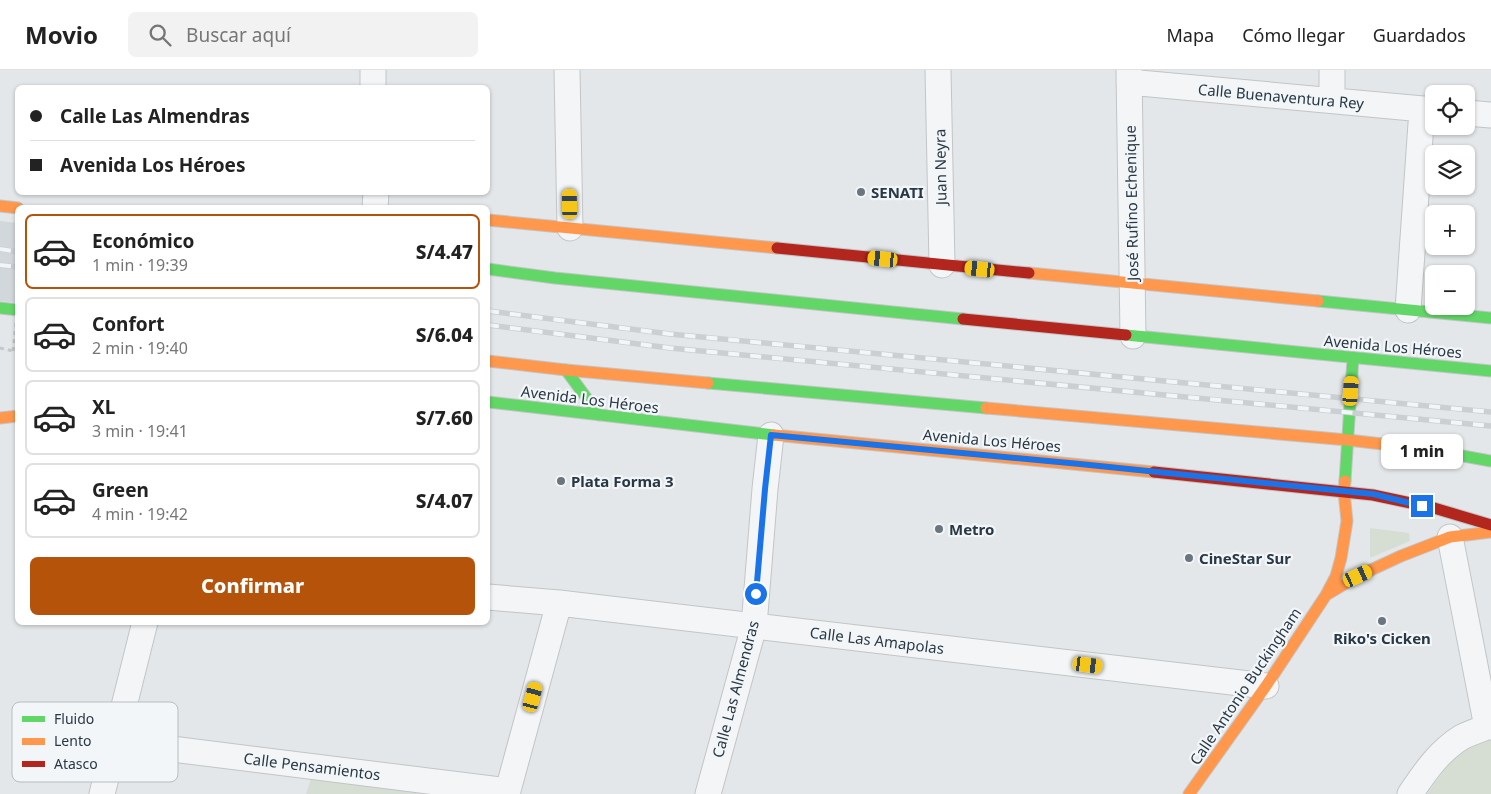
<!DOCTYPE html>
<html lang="es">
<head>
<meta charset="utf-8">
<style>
  :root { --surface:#fff; --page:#f2f2f2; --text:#222; --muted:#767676; --line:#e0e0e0; --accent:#b45309 }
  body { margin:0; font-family:"Noto Sans",sans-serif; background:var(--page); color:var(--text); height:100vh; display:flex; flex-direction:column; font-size:19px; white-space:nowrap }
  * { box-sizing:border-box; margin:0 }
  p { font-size:16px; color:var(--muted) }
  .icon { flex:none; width:28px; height:28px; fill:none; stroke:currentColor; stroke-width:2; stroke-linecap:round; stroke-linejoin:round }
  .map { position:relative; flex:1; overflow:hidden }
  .panel { position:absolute; left:15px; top:135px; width:475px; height:420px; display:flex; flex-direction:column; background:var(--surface); border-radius:8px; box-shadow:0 1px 4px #0004 }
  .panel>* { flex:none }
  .guide { position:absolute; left:15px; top:15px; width:475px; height:110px; border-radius:8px; box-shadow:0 1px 4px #0004; display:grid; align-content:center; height:110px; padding:0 15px; background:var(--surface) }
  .buttons { position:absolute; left:1425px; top:15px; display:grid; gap:10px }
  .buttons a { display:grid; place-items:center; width:50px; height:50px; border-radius:8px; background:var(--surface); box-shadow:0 1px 4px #0004; font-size:25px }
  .end { position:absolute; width:22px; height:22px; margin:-11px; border:6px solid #1a73e8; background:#fff; box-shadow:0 0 0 2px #fff }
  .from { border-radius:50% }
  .bubble { position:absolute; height:35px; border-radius:8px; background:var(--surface); box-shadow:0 1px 4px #0004; font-size:16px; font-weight:800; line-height:35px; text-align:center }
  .car { position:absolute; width:15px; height:30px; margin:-15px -8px; border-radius:6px; box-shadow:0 0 4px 1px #0007; background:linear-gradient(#f5c518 24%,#345 0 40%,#f5c518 0 76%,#345 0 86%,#f5c518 0) }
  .guide b { display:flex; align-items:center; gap:18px; height:48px; font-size:19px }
  .guide b+b { border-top:1px solid var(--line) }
  .guide i { width:12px; height:12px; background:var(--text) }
  ul { padding:9px 0 0; list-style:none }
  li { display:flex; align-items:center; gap:15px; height:75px; margin:0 10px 8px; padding:0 5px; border:2px solid var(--line); border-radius:8px }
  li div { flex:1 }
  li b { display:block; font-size:19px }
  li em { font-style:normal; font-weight:800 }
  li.active { border-color:var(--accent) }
  li>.icon { width:45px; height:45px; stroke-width:1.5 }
  .action { display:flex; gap:10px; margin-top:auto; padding:10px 15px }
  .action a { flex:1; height:58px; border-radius:8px; background:var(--accent); color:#fff; font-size:20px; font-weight:800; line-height:58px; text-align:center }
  header { display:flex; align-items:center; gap:30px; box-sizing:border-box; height:70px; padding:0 25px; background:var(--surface); border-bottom:1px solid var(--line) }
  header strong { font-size:24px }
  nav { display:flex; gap:28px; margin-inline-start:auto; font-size:18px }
  .search { width:350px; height:45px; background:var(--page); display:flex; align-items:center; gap:12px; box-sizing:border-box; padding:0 18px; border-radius:8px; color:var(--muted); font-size:19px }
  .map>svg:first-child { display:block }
  .built { fill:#d2d7dc }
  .green { fill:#d6ded4 }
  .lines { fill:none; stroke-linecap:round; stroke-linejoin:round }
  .street-casing { stroke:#c2c5c7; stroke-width:27 }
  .fast-casing { stroke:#c2c5c7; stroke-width:13 }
  .slow-casing { stroke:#c2c5c7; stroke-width:13 }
  .jam-casing { stroke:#c2c5c7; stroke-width:13 }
  .path { stroke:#c3c7c9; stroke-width:3; stroke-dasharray:4 4; stroke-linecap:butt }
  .street { stroke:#f3f5f6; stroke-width:25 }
  .fast { stroke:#63d668; stroke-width:11 }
  .slow { stroke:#ff974d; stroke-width:11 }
  .jam { stroke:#b3261e; stroke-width:11 }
  .rail-casing { stroke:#cccfd1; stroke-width:5.5 }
  .rail { stroke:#f2f6f8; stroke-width:4; stroke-dasharray:11; stroke-linecap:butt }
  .path-bridge { stroke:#c3c7c9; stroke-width:3; stroke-dasharray:4 4; stroke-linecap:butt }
  .route { stroke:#1a73e8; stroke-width:6 }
  .poi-dot { fill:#6a757e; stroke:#f2f6f8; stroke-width:2 }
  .labels { text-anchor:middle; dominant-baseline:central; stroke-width:4.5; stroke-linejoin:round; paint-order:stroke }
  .street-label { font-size:15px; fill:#293844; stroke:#f2f6f8 }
  .poi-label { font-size:15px; font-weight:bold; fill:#293844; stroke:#f2f6f8; text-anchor:start }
  .key { fill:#f2f6f8; stroke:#b6bdc2; stroke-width:1 }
  .key-label { font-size:14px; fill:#293844 }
</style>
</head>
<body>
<header>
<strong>Movio</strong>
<div class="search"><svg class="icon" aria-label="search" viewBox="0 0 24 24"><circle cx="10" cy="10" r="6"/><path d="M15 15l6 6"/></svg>Buscar aquí</div>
<nav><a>Mapa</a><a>Cómo llegar</a><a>Guardados</a></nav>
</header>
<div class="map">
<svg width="1491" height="724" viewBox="0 0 1491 724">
  <rect width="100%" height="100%" fill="#e4e7e9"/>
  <!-- built -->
  <path class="built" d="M0,151l17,2v80l-17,-2z"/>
  <!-- green -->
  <path class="green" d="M1370,458l39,5 1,8 -40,17z
    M1491,669v55h-64c18,-27 31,-46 64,-55z
    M311,708l142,16h-147z"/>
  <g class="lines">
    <!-- street casing -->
    <g class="street-casing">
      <path id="street" d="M373,0v18
        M567,0l3,158
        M938,0l4,195
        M1129,0l4,266
        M1332,0v30
        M1129,12l305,28
        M1466,43l25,2
        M375,138l1,-16
        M1408,240l14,-201
        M1450,467l37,190
        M488,527l71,6 707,83
        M116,672l392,49
        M102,724l43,-172
        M507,724l52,-191
        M708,724l46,-168 11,-137 6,-54
        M1410,724c15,-22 29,-43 52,-57 8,-4 17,-7 25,-10h4"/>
    </g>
    <!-- fast casing -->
    <g class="fast-casing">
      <path id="fast" d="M488,199l67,9 408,41
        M1318,231l173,17
        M0,238l18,2
        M1126,265l365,36
        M566,300l33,45
        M708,313l278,25
        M488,332l286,33
        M1391,375l34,4 66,12
        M1345,411l8,-123"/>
    </g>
    <!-- slow casing -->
    <g class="slow-casing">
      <path id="slow" d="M0,136l18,2
        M488,150l289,28
        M1029,203l289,28
        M488,291l78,9 142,13
        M986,338l362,32 43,5
        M0,348l18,-2
        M774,365l380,37
        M1326,525l32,-19 43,-20 49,-19 41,-5
        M1189,724l77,-108 60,-91 10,-19 5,-18 6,-37 -3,-29 1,-11"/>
    </g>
    <!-- jam casing -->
    <g class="jam-casing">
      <path id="jam" d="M777,178l252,25
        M963,249l163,16
        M1154,402l219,23 61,13 57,17"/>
    </g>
    <!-- path -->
    <path class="path" d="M0,278l13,3"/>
    <!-- street -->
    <use href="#street" class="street"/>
    <!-- fast -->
    <use href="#fast" class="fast"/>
    <!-- slow -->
    <use href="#slow" class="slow"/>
    <!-- jam -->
    <use href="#jam" class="jam"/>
    <!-- rail casing -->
    <g class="rail-casing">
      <path id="rail" d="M0,179l18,3
        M0,195l18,2
        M488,241l182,23 821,78
        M488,255l182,23 821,78"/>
    </g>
    <!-- rail -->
    <use href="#rail" class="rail"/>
    <!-- path-bridge -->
    <path class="path-bridge" d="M13,281l5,-46"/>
  </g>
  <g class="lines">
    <!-- route -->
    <path class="route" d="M756,524l9,-105 6,-54 309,29 293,30 49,12"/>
  </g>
  <!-- markers -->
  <g class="poi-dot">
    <circle cx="861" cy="122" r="5"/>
    <circle cx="561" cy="411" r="5"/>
    <circle cx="939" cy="459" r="5"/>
    <circle cx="1189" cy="488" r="5"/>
    <circle cx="1382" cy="551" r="5"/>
  </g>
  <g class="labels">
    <!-- street labels -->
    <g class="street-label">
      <text transform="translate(1281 26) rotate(5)">Calle Buenaventura Rey</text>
      <text transform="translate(940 97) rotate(-91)">Juan Neyra</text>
      <text transform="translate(1131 133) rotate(-91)">José Rufino Echenique</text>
      <text transform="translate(1393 276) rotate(5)">Avenida Los Héroes</text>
      <text transform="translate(590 329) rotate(7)">Avenida Los Héroes</text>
      <text transform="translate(992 370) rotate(5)">Avenida Los Héroes</text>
      <text transform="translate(877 570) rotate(7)">Calle Las Amapolas</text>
      <text transform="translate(1245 616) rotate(-56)">Calle Antonio Buckingham</text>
      <text transform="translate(735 619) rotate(-75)">Calle Las Almendras</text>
      <text transform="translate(312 696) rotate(7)">Calle Pensamientos</text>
    </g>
    <!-- poi labels -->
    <g class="poi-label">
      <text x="871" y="122">SENATI</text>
      <text x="571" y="411">Plata Forma 3</text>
      <text x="949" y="459">Metro</text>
      <text x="1199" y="488">CineStar Sur</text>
      <text x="1382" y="568" text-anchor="middle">Riko's Cicken</text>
    </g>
  </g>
  <!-- legend -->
  <rect x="12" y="632" width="166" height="80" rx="8" class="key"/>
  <rect x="22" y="646" width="23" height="6" fill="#63d668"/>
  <rect x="22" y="668" width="23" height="7" fill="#ff974d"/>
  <rect x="22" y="691" width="23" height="6" fill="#b3261e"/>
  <g class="key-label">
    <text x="54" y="654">Fluido</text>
    <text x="54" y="676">Lento</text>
    <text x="54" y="699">Atasco</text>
  </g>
</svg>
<div class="buttons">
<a><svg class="icon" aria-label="locate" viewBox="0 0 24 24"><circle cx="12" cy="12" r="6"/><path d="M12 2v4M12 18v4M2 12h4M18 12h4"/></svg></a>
<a><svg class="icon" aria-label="layers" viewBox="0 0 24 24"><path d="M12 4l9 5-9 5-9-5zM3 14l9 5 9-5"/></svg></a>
<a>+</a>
<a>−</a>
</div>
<i class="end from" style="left:756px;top:524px"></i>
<i class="end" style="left:1422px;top:436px"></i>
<div class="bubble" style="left:1381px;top:364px;width:82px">1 min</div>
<i class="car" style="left:570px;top:134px;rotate:359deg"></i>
<i class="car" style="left:883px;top:189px;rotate:276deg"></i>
<i class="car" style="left:980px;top:199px;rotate:276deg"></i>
<i class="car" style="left:1351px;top:321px;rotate:4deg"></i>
<i class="car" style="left:1358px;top:506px;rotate:65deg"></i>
<i class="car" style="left:1088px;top:595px;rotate:97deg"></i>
<i class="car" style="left:533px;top:627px;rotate:15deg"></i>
<div class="guide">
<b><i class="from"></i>Calle Las Almendras</b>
<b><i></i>Avenida Los Héroes</b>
</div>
<section class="panel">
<ul>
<li class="active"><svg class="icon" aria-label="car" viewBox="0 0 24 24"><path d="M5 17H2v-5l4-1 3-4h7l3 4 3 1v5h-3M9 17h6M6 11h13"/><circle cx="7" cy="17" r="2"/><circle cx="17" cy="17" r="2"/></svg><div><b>Económico</b><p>1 min · 19:39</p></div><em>S/4.47</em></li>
<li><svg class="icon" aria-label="car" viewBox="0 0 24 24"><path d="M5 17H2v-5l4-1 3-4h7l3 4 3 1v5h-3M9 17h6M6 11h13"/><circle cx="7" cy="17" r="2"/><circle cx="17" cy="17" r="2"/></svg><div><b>Confort</b><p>2 min · 19:40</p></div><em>S/6.04</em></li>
<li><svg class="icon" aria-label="car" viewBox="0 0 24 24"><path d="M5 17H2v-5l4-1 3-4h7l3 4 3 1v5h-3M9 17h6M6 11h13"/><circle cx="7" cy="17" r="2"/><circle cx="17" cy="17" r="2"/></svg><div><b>XL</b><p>3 min · 19:41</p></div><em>S/7.60</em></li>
<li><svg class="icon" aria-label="car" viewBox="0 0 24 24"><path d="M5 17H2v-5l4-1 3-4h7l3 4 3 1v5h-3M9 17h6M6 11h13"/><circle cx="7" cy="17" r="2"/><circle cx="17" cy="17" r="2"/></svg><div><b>Green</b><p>4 min · 19:42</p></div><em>S/4.07</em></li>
</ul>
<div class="action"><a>Confirmar</a></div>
</section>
</div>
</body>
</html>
